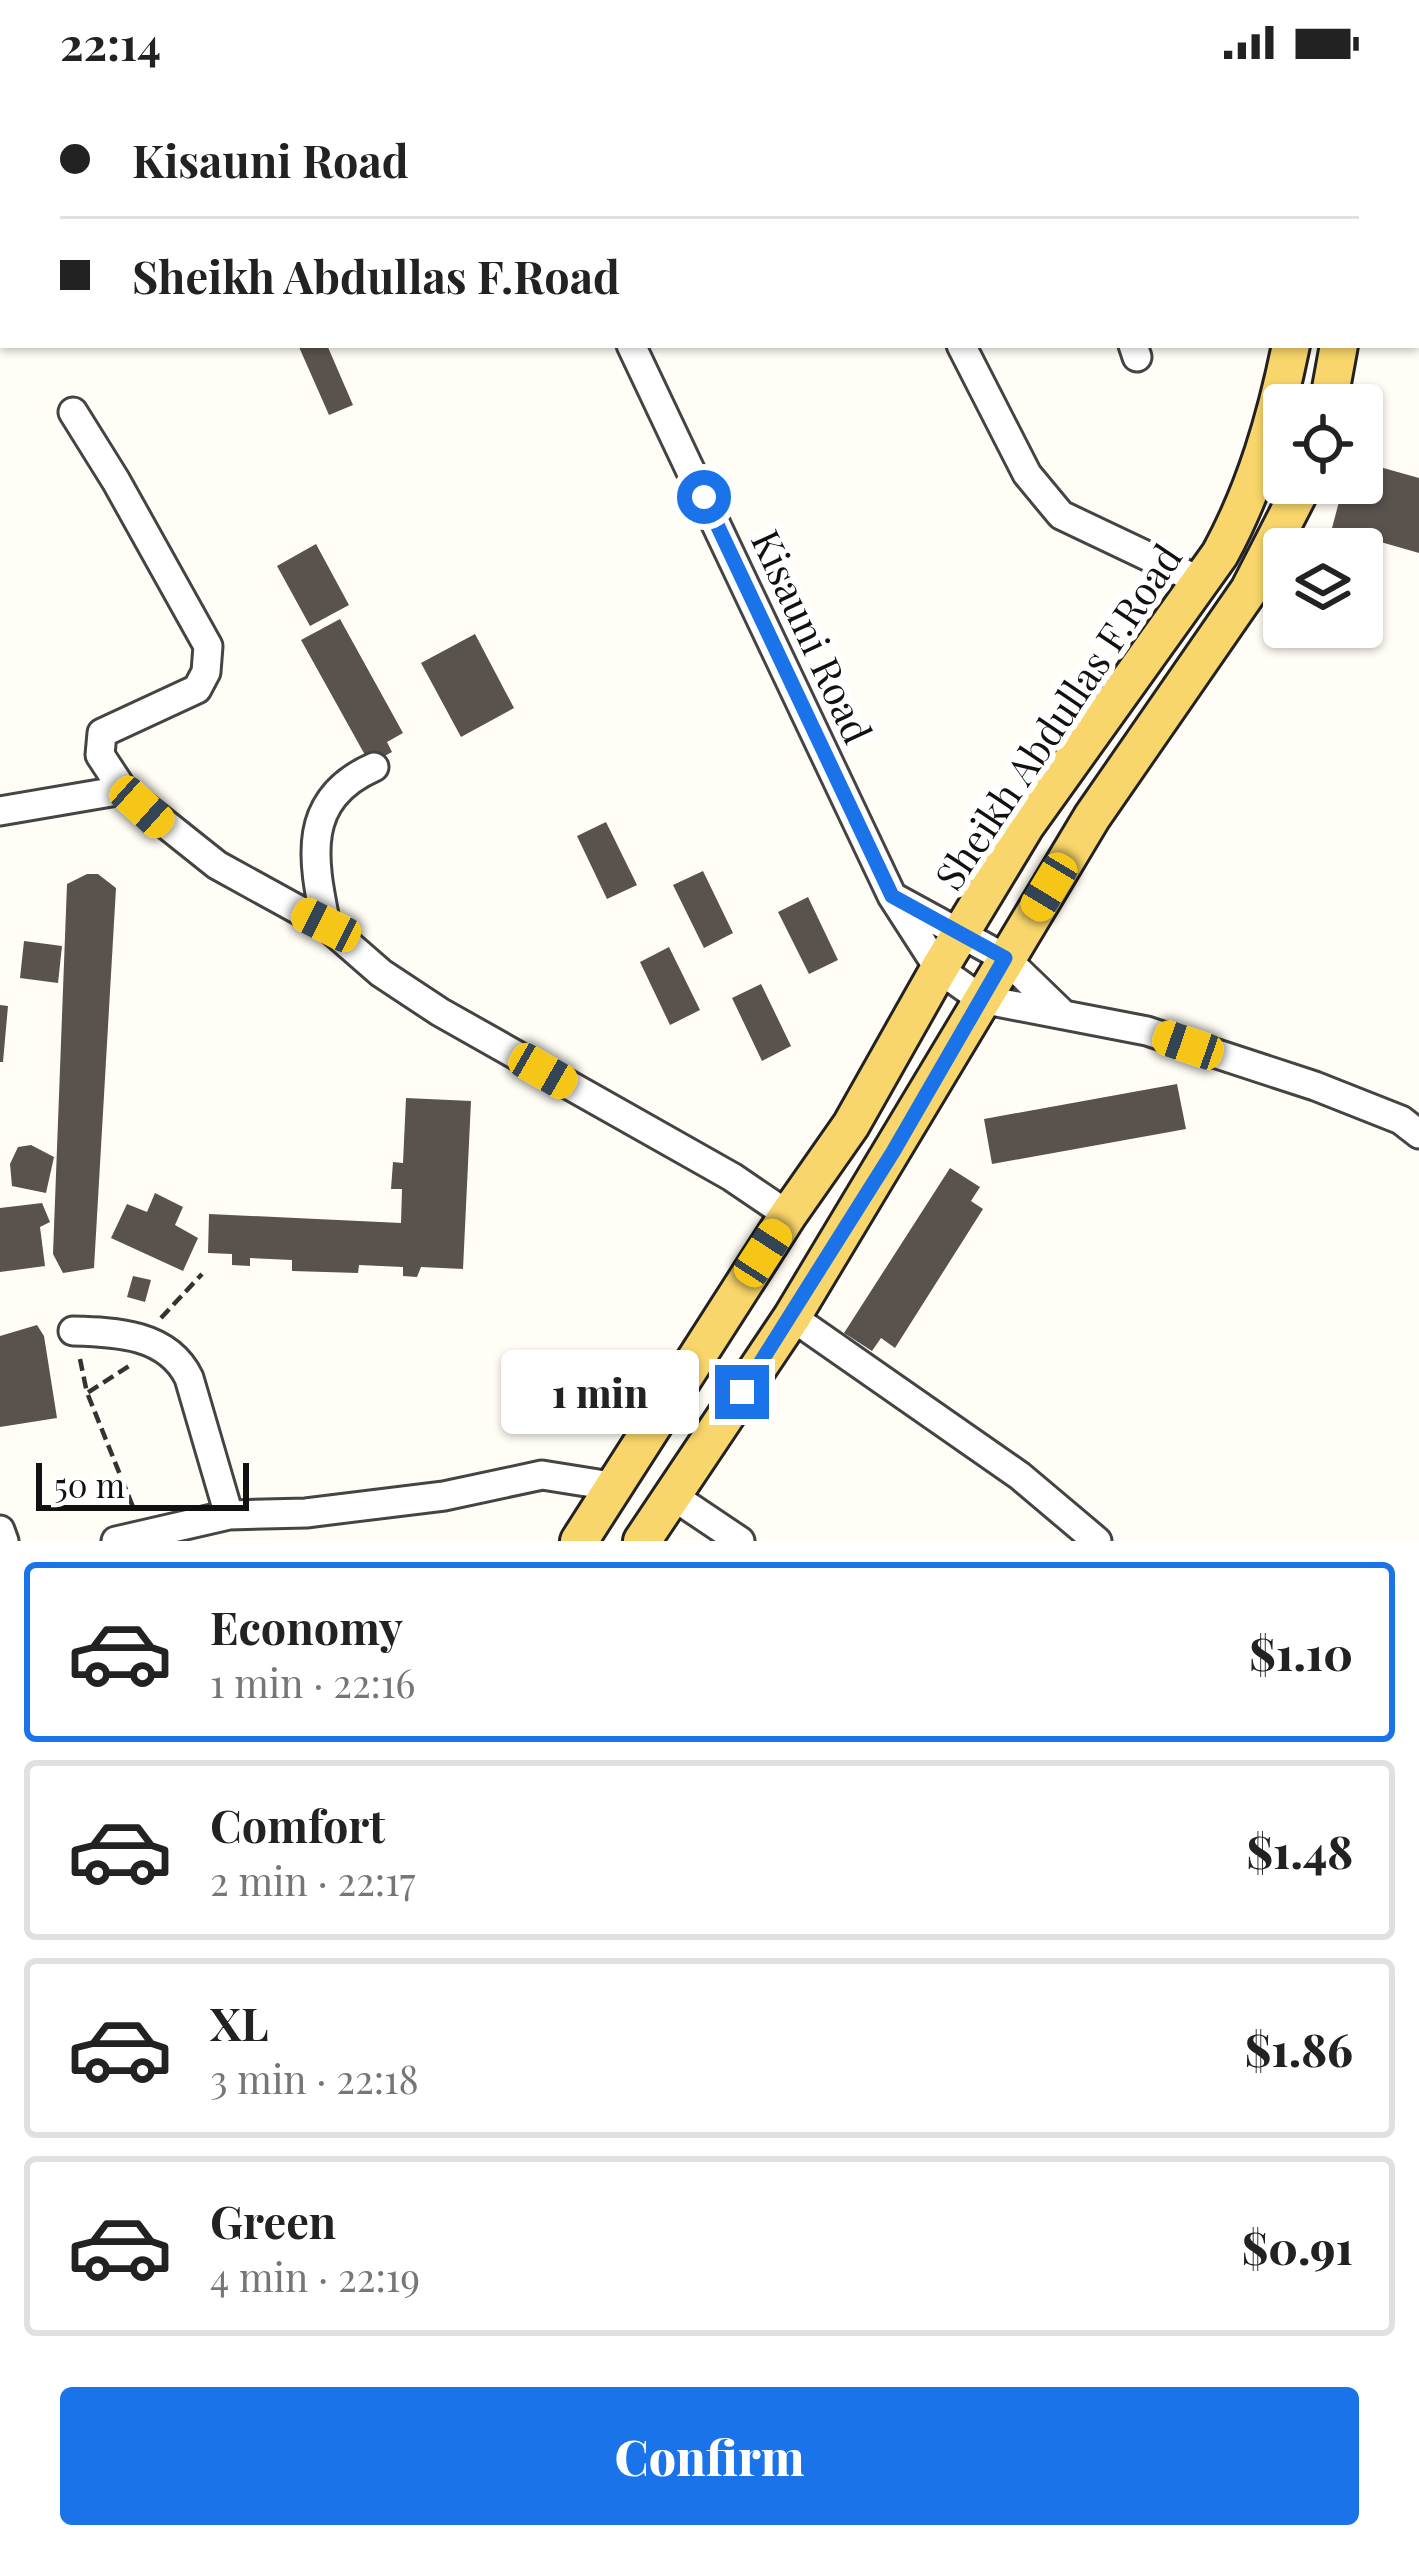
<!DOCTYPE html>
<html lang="en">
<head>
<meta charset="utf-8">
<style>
  :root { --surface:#fff; --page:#f2f2f2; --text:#222; --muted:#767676; --line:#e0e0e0; --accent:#1a73e8 }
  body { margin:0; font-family:"Playfair Display",serif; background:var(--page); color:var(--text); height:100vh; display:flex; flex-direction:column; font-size:45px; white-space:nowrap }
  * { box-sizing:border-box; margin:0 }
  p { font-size:39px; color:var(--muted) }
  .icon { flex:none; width:66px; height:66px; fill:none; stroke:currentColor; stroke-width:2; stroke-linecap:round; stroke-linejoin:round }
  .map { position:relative; height:1457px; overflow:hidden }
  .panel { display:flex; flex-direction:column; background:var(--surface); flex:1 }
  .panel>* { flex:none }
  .guide { position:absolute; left:0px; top:0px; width:1419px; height:264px; box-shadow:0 3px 9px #0004; display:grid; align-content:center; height:264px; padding:0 60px; background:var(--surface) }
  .buttons { position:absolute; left:1263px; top:300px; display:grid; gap:24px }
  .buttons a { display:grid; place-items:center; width:120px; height:120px; border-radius:12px; background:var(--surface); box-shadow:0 3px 9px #0004; font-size:60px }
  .scale { position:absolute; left:36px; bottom:30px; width:213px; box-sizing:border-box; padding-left:12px; border:6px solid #111; border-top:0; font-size:33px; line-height:42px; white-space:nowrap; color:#111; -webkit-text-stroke:9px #fff; paint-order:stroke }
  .end { position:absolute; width:54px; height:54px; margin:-27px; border:15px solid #1a73e8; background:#fff; box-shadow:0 0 0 6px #fff }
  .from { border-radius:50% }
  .bubble { position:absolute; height:84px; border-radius:12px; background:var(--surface); box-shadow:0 3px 9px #0004; font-size:39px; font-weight:800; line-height:84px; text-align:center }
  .car { position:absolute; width:36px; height:72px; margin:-36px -18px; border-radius:15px; box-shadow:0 0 9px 3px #0007; background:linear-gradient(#f5c518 24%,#345 0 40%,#f5c518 0 76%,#345 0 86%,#f5c518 0) }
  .guide b { display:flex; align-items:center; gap:42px; height:114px; font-size:45px }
  .guide b+b { border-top:3px solid var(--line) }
  .guide i { width:30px; height:30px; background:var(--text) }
  ul { padding:21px 0 0; list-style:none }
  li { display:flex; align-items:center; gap:36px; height:180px; margin:0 24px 18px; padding:0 36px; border:6px solid var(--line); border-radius:12px }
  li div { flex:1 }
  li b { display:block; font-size:45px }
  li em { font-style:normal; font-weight:800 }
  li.selected { border-color:var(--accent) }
  li>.icon { width:108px; height:108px; stroke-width:1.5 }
  .button { display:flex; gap:24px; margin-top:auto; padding:24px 60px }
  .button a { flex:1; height:138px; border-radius:12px; background:var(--accent); color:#fff; font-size:48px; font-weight:800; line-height:138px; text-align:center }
  .status { display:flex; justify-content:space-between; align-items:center; height:84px; padding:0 60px; background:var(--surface); direction:ltr }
  .status svg { height:33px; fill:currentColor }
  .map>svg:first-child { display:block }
  .building { fill:#5a524d }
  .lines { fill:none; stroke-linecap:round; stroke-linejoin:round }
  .minor-casing { stroke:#444; stroke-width:33 }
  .major-casing { stroke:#222; stroke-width:42 }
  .path { stroke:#333; stroke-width:4.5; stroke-dasharray:12 6; stroke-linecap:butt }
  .minor { stroke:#fff; stroke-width:27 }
  .major { stroke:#f9d66b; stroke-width:36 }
  .route { stroke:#1a73e8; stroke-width:15 }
  .labels { text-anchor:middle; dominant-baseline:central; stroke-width:12; stroke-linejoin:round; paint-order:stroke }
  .street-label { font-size:39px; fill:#111; stroke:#fff }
</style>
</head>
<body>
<div class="status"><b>22:14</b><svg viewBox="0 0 49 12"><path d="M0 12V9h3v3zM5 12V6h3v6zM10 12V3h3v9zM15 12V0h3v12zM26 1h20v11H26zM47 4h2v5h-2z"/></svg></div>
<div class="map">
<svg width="1419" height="1457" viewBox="0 0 1419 1457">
  <rect width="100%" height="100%" fill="#fffdf5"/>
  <!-- building -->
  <path class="building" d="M303,261h24l26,60 -24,10 -30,-68z
    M1362,378l57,16v75l-87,-25 12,-45h18z
    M316,460l33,61 -39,21 -33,-60z
    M340,535l63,114 -16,9 5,10 -22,12 -69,-124z
    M475,550l39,74 -53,29 -40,-74z
    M606,738l31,63 -30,14 -30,-63z
    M703,787l30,62 -29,15 -31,-63z
    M87,790h11l18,14 -22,380 -31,5 -10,-19 14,-370z
    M808,813l30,63 -29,14 -31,-62z
    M24,857l38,5 -4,37 -38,-5z
    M669,863l31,63 -30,15 -30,-63z
    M761,900l30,62 -29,15 -30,-63z
    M0,921l8,1 -5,56h-3z
    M1177,1000l9,45 -194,35 -8,-45z
    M406,1014l65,3 -8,168 -42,-2 -4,10 -14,-1v-9l-44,-2 -1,8 -66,-2v-11l-42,-2v8l-18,-1v-11l-24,-1 1,-39 192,9 1,-34h-11l2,-27 10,1z
    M31,1061l23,12 -8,36 -34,-7 -2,-22 8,-17z
    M950,1084l30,19 -9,14 12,8 -88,139 -14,-10 -9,13 -28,-18z
    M155,1109l28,14 -8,18 23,13 -15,33 -72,-33 16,-34 20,8z
    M42,1119l8,19 -10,5 5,39 -45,6v-64z
    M133,1192l18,4 -6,22 -18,-5z
    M37,1241l7,11 13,82 -57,9v-91z"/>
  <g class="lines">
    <!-- minor casing -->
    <g class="minor-casing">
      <path id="minor" d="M495,0l2,3
        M830,0l2,3
        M1196,0l2,3
        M705,3l4,-3
        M631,261l261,551 47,73 42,30 166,32 168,55 86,34 18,14
        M961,261l66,129 34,41 141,67
        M1133,261l4,12
        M73,328l43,69 92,165 -2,26 -9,17 -95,44 -2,22 23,35 94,75 109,60 55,48 59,39 292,165 56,38
        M0,727l123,-21
        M897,815l108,59 59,57
        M326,841c-13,-65 -26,-125 48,-158
        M792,1233l228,159 77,65
        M73,1247c43,1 95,3 116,47l40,137
        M670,1410l70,47
        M0,1446l4,11
        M116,1457l113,-26 77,-2 138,-17 98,-21 69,11"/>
    </g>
    <!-- major casing -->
    <g class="major-casing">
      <path id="major" d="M1414,3l3,-3
        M1416,71l3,-4
        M1328,321l11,-60
        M579,1457l209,-326 63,-90 88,-156 87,-144 194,-271c36,-66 56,-136 71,-209
        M642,1457l150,-224 300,-500 157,-227 55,-107"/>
    </g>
    <!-- path -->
    <path class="path" d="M161,1234l41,-44
      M80,1275l7,34 42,-27
      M88,1311l45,112"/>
    <!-- minor -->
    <use href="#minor" class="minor"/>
    <!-- major -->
    <use href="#major" class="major"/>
  </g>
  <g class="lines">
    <!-- route -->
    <path class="route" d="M704,413l188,399 113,62 -112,194 -151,240"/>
  </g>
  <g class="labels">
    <!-- street labels -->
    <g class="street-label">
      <text transform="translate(813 552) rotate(65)">Kisauni Road</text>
      <text transform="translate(1057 632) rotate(-56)">Sheikh Abdullas F.Road</text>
    </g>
  </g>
</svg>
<div class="buttons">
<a><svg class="icon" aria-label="locate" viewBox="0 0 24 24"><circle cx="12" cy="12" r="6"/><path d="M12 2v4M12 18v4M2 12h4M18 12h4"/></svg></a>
<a><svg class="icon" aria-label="layers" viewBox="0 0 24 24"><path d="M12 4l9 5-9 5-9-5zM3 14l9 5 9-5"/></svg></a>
</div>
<div class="scale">50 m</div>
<i class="end from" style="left:704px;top:413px"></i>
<i class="end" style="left:742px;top:1308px"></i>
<div class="bubble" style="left:501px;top:1266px;width:198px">1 min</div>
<i class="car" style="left:142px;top:723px;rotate:132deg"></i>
<i class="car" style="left:1049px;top:803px;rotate:211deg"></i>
<i class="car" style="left:326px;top:841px;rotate:297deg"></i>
<i class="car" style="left:1188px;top:961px;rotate:289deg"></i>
<i class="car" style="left:543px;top:987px;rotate:120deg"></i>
<i class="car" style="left:763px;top:1169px;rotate:33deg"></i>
<div class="guide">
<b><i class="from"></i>Kisauni Road</b>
<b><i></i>Sheikh Abdullas F.Road</b>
</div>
</div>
<section class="panel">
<ul>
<li class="selected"><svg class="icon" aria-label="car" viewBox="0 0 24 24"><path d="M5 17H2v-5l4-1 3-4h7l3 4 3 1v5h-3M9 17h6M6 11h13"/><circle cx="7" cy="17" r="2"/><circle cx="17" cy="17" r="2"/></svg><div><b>Economy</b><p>1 min · 22:16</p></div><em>$1.10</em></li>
<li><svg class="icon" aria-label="car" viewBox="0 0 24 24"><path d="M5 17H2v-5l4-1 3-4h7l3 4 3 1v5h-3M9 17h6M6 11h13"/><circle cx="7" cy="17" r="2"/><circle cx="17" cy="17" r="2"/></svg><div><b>Comfort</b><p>2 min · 22:17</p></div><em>$1.48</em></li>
<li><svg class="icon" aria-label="car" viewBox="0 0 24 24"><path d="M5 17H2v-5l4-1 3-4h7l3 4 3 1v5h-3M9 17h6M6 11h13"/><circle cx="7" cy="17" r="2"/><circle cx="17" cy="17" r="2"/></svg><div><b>XL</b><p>3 min · 22:18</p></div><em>$1.86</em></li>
<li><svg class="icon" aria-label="car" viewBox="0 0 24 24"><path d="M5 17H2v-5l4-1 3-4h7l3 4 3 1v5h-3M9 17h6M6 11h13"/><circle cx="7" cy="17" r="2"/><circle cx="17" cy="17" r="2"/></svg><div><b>Green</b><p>4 min · 22:19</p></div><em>$0.91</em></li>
</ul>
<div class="button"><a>Confirm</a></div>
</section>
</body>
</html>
